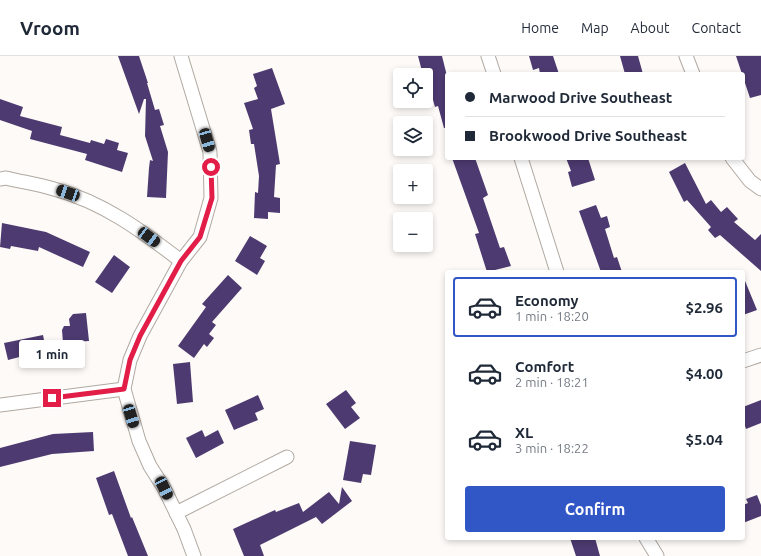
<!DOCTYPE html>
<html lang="en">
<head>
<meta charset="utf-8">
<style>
  :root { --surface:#fff; --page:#f6f6f7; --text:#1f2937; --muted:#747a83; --line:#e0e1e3; --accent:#3156c6 }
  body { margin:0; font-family:Ubuntu,sans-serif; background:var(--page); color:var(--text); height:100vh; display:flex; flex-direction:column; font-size:15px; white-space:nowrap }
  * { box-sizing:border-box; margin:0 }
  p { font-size:13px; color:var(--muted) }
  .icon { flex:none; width:22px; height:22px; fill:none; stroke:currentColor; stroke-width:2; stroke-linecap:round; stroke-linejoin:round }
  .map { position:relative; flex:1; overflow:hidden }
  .sheet { position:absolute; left:445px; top:214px; width:300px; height:270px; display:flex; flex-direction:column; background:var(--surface); border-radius:4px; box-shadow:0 2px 6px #0003 }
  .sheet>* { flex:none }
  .top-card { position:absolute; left:445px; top:16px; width:300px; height:88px; border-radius:4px; box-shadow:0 2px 6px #0003; display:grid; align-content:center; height:88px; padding:0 20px; background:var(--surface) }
  .fabs { position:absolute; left:393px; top:12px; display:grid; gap:8px }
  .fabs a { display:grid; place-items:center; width:40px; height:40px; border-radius:4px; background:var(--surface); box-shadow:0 2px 6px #0003; font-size:20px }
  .end { position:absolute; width:18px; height:18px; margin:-9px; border:5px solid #e11d48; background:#fff; box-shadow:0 0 0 2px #fff }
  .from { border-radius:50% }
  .bubble { position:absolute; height:28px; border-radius:4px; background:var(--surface); box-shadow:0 2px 6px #0003; font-size:13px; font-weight:600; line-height:28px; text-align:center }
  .car { position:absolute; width:12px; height:24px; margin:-12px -6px; border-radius:5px; box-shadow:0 0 3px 1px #0007; background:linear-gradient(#222 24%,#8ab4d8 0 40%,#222 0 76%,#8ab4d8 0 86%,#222 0) }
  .top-card b { display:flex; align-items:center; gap:14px; height:38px; font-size:15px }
  .top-card b+b { border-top:1px solid var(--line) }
  .top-card i { width:10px; height:10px; background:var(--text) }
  ul { padding:7px 0 0; list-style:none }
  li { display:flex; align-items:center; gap:12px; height:60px; margin:0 8px 6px; padding:0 12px; border:2px solid transparent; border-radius:4px }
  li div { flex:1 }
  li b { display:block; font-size:15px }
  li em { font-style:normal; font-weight:600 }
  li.active { border-color:var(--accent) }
  li>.icon { width:36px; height:36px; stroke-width:1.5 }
  .primary-button { display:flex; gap:8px; margin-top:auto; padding:8px 20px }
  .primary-button a { flex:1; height:46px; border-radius:4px; background:var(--accent); color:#fff; font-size:16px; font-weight:600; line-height:46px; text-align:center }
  header { display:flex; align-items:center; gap:24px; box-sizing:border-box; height:56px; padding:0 20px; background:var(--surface); border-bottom:1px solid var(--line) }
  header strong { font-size:19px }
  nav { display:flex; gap:22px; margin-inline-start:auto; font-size:14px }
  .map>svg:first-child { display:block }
  .building { fill:#4d3a70 }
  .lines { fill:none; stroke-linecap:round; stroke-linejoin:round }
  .minor-casing { stroke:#b1a9a1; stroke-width:15 }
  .minor { stroke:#fff; stroke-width:13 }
  .route { stroke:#e11d48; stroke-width:5 }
</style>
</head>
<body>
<header>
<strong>Vroom</strong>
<nav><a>Home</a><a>Map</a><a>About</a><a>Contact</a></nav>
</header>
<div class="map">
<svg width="761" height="500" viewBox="0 0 761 500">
  <rect width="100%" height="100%" fill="#fefaf7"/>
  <!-- building -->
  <path class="building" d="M118,0h21l9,27h-1l8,27 4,-1 5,16 -4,1 8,26 -2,46 -19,-1 2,-29 1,-8 3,1 -8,-25 1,-37h-2l-5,15z
    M418,0h24l5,20v52h-3l-6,-22 -3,1 -9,-32h-3z
    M529,0h24l6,18h-19l-1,-6 -6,2z
    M620,0h18l5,18h-18z
    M736,0h25v39l-11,3z
    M272,12l13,36 -14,5 9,55 -4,1 -2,32 6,1v15l-12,-1v7l-14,-1 1,-26 3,1 1,-17 -5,-32h-3l-2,-14 4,-1 -9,-26 14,-4 -4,-11 3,-2 -4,-12z
    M0,43l23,8 -3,9 42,11 -2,8 30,8 1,-3 13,4 2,-5 13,4 -2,7 11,3 -6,19 -37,-12 2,-6 -57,-15 2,-8 -32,-11z
    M452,102h23l13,37 -5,3 17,50 4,-1 7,19 -24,6 -12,-38 4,-1z
    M566,102h22l7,22 -23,7 -4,-15 3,-1z
    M685,107l21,41 5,-4 10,12 6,-5 11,12 -4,3 21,18 6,-6v37l-41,-36 -5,3 -7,-8 3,-3 -24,-27 -3,2 -15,-30z
    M596,149l5,13 6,-2 3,11 -5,2 9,29 3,-1 5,15h-21l-22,-61z
    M2,167l44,9 44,20 -7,15 -44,-20 -1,4 -27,-5 -1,3 -10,-2z
    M250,180l17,10 -7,12 5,3 -8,14 -22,-14z
    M114,199l16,12 -18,26 -17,-11z
    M228,219l14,13 -30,34 4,3 -7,9 5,4 -7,9 -3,-3 -10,14 -16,-12 28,-39 -4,-3z
    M743,220l14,34 -14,5z
    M86,257l3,28 -26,2 -1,-13 2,-4h6l-1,-7 4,-5z
    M43,279l3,15 -38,10 -4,-17z
    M190,306l3,40 -16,2 -4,-40z
    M346,334l10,13 -5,4 9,11 -15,11 -19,-25z
    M258,339l6,14 -9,4 3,7 -24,10 -9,-20z
    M761,344v23l-15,6 -3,-9v-13z
    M202,374l3,7 13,-7 6,13 -28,15 -10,-20z
    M93,376l1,19 -42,3 -52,13v-19l53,-14z
    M350,385l26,4 -5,30 -8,-1 -2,9 -18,-3z
    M114,415l17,47 1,-1 16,39h-20l-16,-42 -3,1 -13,-37z
    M342,431l10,14 -30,23 -6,-7 -56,28 4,11h-20l-11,-27 42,-19 1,2 23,-9 4,9 26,-20 10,12z
    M757,439l4,10v11l-18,7v-18l5,-2 -2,-4z
    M570,482h25l5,18h-24z"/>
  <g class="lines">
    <!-- minor casing -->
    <g class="minor-casing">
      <path id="minor" d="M181,0l29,96 1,46 -11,39 -19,24 -41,75 -10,24 -6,29 15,52 11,25 14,22 20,41 10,27
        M488,0l6,18
        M686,0l7,18
        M521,102l36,114
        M732,102l18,23 11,8
        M0,123l6,-1c16,4 32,6 48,11 49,13 88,42 127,72
        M743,305l18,-6
        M0,349l124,-16
        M176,457l111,-56
        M646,482l11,18"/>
    </g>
    <!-- minor -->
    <use href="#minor" class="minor"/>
  </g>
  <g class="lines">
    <!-- route -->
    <path class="route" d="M52,342l72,-9 6,-29 10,-24 41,-75 19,-24 12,-39 -1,-31"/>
  </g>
</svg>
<div class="fabs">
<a><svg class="icon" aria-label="locate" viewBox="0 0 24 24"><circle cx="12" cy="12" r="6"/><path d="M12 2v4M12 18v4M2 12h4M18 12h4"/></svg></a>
<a><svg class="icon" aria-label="layers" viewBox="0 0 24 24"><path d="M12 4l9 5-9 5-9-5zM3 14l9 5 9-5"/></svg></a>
<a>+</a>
<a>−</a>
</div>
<i class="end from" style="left:211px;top:111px"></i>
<i class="end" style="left:52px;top:342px"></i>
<div class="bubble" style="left:19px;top:284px;width:66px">1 min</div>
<i class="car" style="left:207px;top:84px;rotate:164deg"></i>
<i class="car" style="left:68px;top:137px;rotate:289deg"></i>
<i class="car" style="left:149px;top:181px;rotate:127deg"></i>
<i class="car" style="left:131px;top:360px;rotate:163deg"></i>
<i class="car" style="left:164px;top:432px;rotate:154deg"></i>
<div class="top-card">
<b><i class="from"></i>Marwood Drive Southeast</b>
<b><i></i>Brookwood Drive Southeast</b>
</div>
<section class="sheet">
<ul>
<li class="active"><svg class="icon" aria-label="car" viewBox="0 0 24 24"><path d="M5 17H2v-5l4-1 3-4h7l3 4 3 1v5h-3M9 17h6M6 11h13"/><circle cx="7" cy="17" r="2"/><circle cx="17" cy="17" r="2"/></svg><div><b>Economy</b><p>1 min · 18:20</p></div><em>$2.96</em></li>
<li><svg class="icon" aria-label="car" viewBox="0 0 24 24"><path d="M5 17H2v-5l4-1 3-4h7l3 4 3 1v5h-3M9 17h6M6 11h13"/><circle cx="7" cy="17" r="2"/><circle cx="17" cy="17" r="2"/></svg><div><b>Comfort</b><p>2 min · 18:21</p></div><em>$4.00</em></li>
<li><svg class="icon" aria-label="car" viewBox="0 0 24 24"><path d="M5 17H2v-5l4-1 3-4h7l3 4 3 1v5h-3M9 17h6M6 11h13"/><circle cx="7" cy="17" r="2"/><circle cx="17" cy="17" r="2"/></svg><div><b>XL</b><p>3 min · 18:22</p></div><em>$5.04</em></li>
</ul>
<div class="primary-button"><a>Confirm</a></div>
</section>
</div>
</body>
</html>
